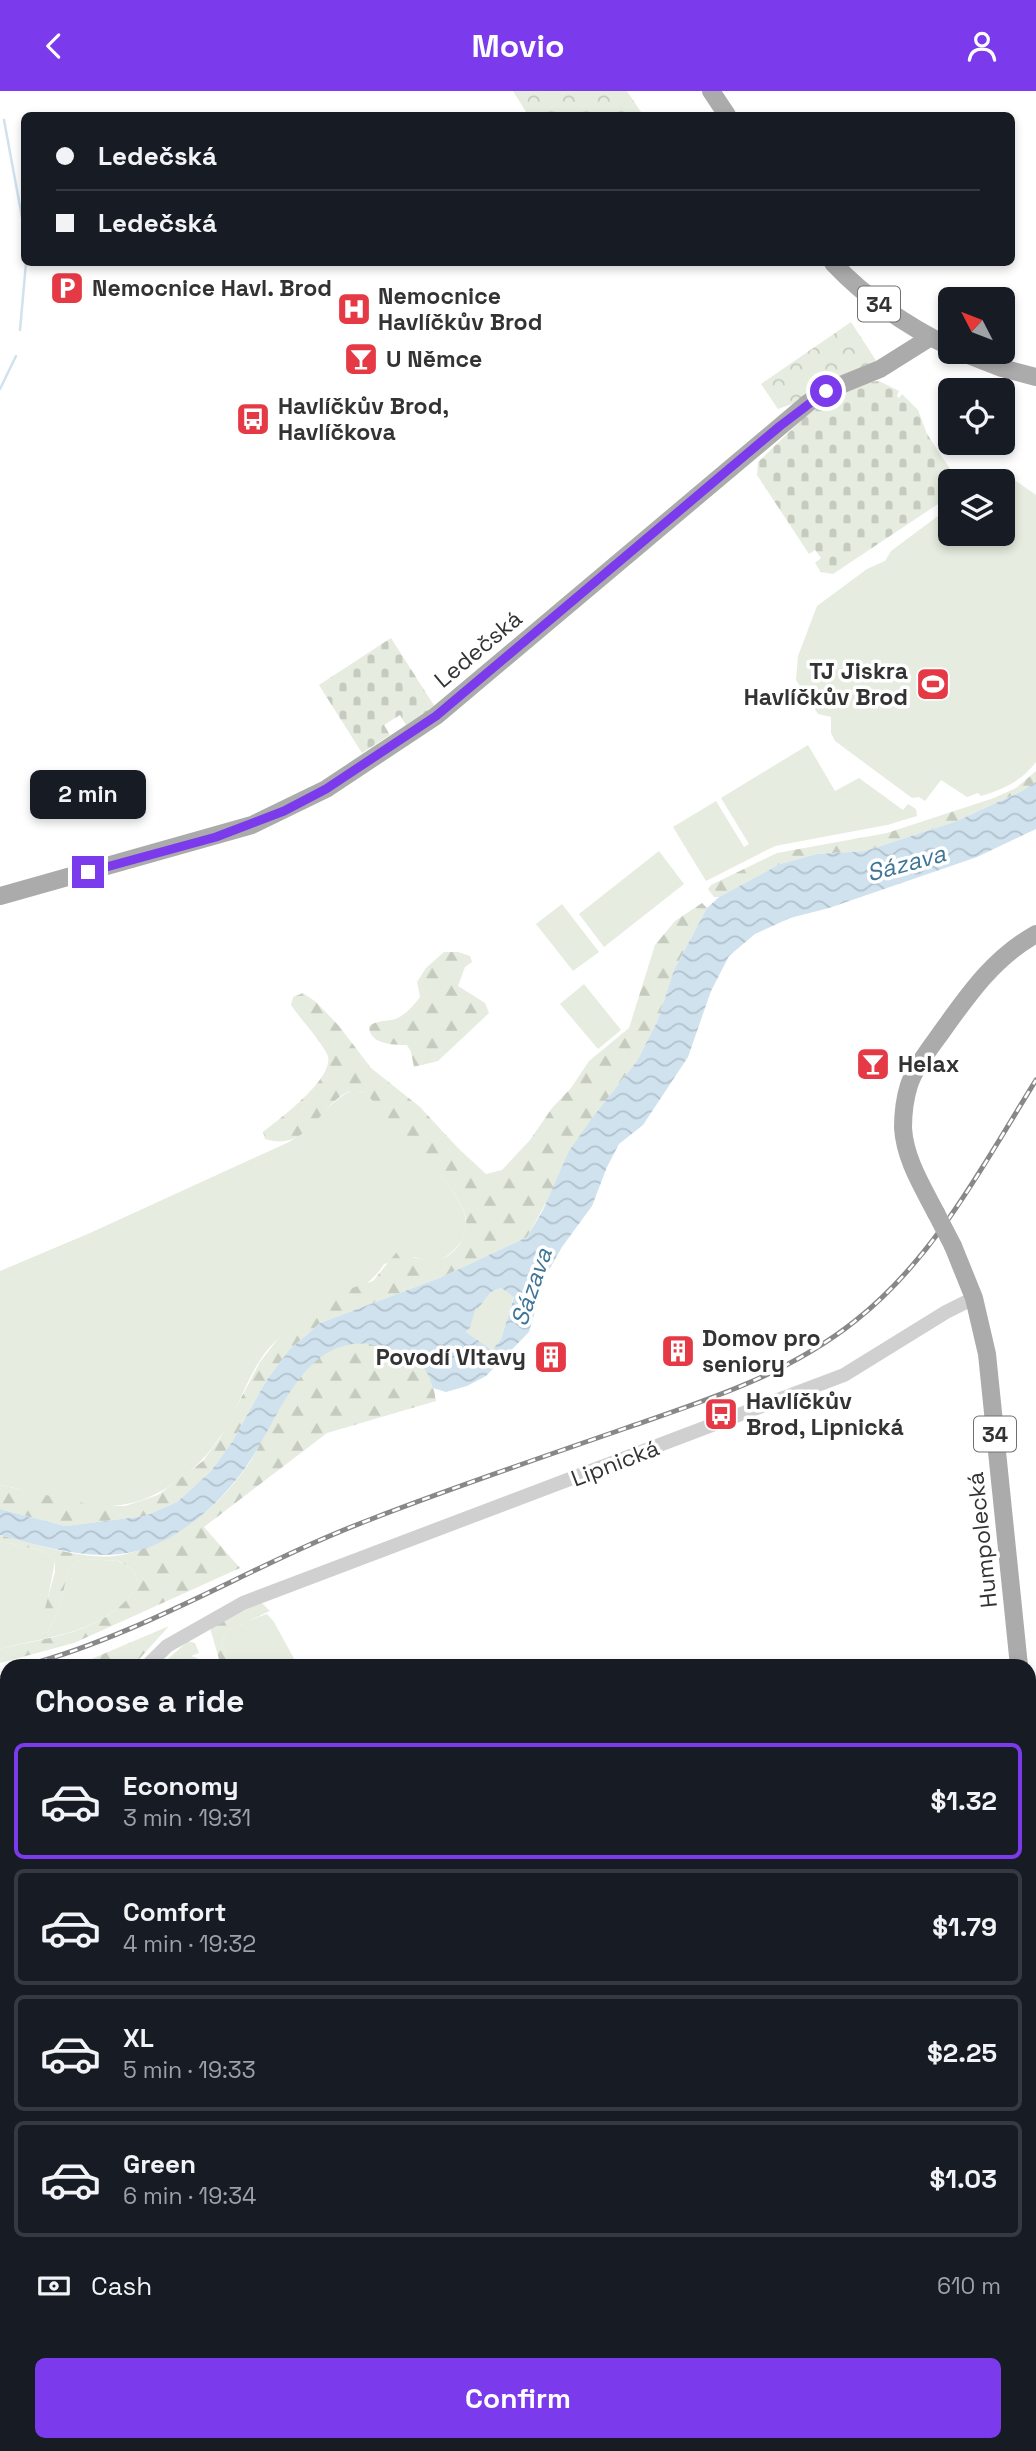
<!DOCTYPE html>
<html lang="en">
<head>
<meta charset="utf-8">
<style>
  :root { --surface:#171b24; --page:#20242c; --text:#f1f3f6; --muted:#9ea1a6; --line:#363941; --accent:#7c3aed }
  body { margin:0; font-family:"Space Grotesk",sans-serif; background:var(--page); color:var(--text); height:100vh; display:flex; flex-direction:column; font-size:26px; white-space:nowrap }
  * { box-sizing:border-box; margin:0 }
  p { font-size:23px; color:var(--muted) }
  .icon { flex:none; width:38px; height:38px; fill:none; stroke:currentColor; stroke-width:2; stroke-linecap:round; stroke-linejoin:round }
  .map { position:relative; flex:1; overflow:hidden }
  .sheet { position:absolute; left:0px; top:1568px; width:1036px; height:793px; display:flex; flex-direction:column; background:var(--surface); border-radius:21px 21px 0 0; box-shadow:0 4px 10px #0003 }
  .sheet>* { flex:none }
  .hud { position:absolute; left:21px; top:21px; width:994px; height:154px; border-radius:10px; box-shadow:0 4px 10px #0003; display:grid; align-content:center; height:154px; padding:0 35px; background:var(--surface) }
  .needle { width:46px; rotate:312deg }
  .controls { position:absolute; left:938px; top:196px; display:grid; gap:14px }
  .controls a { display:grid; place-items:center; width:77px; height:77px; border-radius:10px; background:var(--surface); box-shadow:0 4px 10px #0003; font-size:35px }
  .end { position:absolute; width:32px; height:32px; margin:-16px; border:9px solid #7c3aed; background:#fff; box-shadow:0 0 0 4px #fff }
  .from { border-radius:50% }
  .bubble { position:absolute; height:49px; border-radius:10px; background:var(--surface); box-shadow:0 4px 10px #0003; font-size:23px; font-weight:800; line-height:49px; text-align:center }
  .hud b { display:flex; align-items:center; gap:24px; height:66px; font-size:26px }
  .hud b+b { border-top:2px solid var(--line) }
  .hud i { width:18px; height:18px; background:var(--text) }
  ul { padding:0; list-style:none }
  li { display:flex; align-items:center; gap:21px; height:116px; margin:0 14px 10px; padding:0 21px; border:4px solid var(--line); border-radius:10px }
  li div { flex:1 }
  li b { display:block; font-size:26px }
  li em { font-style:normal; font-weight:800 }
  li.current { border-color:var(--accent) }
  li>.icon { width:63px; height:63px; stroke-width:1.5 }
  h2 { padding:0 35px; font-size:32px; line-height:84px }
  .pay { display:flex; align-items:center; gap:18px; height:77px; padding:0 35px; font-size:26px }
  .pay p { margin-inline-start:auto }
  .action { display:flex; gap:14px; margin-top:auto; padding:14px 35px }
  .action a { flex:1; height:80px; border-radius:10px; background:var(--accent); color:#fff; font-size:28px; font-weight:800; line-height:80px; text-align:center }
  header { display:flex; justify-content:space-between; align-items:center; height:91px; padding:0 35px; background:var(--accent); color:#fff; font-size:32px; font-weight:800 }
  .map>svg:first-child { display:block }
  .green { fill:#e6ecdf }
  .forest { fill:url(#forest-firs) }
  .cemetery { fill:url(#cemetery-stones) }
  .park { fill:url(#park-crowns) }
  .water { fill:url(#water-waves); fill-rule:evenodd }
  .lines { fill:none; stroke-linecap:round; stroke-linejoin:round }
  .stream { stroke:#cfe2ee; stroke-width:2.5 }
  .minor { stroke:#d0d0d0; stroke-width:14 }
  .major { stroke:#ababab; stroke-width:18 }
  .rail-casing { stroke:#888; stroke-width:5 }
  .rail { stroke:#fff; stroke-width:2.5; stroke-dasharray:8; stroke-linecap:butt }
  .major-bridge { stroke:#ababab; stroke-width:18 }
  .route { stroke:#7c3aed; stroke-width:9 }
  .labels { text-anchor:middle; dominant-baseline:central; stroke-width:7; stroke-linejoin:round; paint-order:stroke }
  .shield { fill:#fff; stroke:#707070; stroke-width:2 }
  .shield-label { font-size:21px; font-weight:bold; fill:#333 }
  .poi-label { font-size:23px; font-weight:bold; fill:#333; stroke:#fff; text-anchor:start }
  .street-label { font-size:23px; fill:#333; stroke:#fff }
  .water-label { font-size:24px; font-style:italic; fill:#3f7597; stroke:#fff }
</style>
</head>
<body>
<header><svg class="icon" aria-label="back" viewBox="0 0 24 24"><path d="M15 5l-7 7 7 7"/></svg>Movio<svg class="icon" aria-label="person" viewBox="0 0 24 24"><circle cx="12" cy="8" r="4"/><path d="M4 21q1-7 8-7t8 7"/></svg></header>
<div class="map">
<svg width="1036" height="2360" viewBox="0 0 1036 2360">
  <defs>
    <pattern id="forest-firs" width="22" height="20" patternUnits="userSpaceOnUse" patternTransform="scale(1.75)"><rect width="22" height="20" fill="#e6ecdf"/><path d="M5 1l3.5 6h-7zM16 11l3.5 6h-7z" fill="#c6cbc0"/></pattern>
    <pattern id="cemetery-stones" width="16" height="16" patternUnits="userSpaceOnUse" patternTransform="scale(1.75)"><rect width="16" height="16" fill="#e6ecdf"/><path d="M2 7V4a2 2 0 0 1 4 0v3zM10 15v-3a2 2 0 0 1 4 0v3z" fill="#c6cbc0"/></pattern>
    <pattern id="park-crowns" width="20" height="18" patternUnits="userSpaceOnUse" patternTransform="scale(1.75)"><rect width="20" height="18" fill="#e6ecdf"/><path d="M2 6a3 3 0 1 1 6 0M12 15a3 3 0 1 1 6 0" fill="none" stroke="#c6cbc0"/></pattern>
    <pattern id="water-waves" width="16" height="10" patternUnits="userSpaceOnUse" patternTransform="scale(1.75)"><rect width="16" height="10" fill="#cfe2ee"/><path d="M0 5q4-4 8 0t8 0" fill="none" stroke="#b2c2cd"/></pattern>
  </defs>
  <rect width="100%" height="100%" fill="#fff"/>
  <!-- green -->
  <path class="green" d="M1000,379l36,25v267c-14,19 -33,27 -55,34l-3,-3 -11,4 -26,-17 -16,21 -6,-4 -7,1 -77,-57 -4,-8v-16l-13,-3 -22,-34 2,-24 19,-50 50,-37 18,-8 6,-10 59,-44v27h53v-53h-19z
    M808,654l27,46 24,-13 44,32 5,-6 8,5 1,7 -30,9 -112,21 -69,35 -33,-54 43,-26 28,46 5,-3 -28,-46z
    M659,760l25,33 -80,63 -25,-33z
    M562,813l37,48 -26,19 -37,-47z
    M584,893l37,46 -23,19 -38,-45z
    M353,999l13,3c22,28 99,95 100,129 1,20 -15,33 -31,41l-21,-6 -30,7c-17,31 -79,51 -107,76 -23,20 -34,56 -48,82 -14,25 -29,43 -52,59 -64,46 -109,17 -177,4v-214l90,-38 199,-91c23,-13 43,-44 64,-52z
    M501,1197l13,8 -13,43 -9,11 -26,-18 4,-4 6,-21 3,1 12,-16z
    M0,1450l43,10 12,10 -14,73 7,-2 12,-26 8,-35 7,-8 10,-4 33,2 15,9 6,15c-36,50 -84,49 -139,64z
    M267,1523l7,8 24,44h-68l-9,-23c5,-13 11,-18 24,-19l5,-4z
    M188,1550l7,2 4,10 -8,3 14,5 4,5h-49z
    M7,2055v76l-7,-3v-66z"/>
  <!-- forest -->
  <path class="forest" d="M1036,680v11l-14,9 -65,30 -92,30 -48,3 -37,10 -61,33h-5l-6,-8 3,-4 66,-32 110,-20 107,-35 22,-10z
    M702,812l5,5 -33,62 -17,52 -20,39 -42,53 -68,123 -85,40 -122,46 -31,27 -23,31 -34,61 -21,29 -34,31 -32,14 -80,10 -65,-17v-24l97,21h28l33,-11 45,-34 17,-23 40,-76 17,-22 29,-25 40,-25 27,-9 23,-28c25,5 45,17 63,-8 5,-7 8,-17 7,-26 -5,-34 -77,-96 -100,-126 -8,-2 -15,-4 -22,1 -26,16 -39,58 -79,45l-2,-7c15,-12 75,-56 64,-78 -9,-17 -25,-33 -36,-49l2,-8 10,-4 13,9 23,24 32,42 49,39 38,41 28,26 16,-4 28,-30 22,-32 19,-20 18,-27 40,-33 26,-83 20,-24z
    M444,861h14l12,4 2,6 -7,5 -7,19 27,17 4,10 -51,48 -24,6 -3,-15 -4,-7c-15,0 -38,-1 -38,-19 8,-5 14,-5 23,-6 12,-3 20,-13 28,-23l-3,-15 9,-14z
    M357,1251c23,3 55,7 70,28 6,7 7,22 9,31l-109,32 -123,94 36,41 -166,75 -74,20v-14c55,-14 103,-14 139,-64l-6,-15 -14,-9 -34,-2 -10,4 -7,8 -8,35 -12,26 -7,2 -2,-4 16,-58v-11l-12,-10 -43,-10v-6c30,8 85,25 115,21 54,-8 103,-47 133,-91 8,-12 14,-25 20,-38 15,-26 39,-69 68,-80 7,-3 14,-4 21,-5z
    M261,1511l9,9 -20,9 -4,4c-14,1 -20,6 -25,19l9,23h-9l-11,-38 12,-10z
    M169,1535l-36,40h-58z"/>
  <!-- cemetery -->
  <path class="cemetery" d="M879,290l20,10 -2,5 2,2 3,-4 16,16 9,24 31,47h-8v15l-117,78 -12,-2 -6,-9 6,-5 -6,-8 -6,4 -52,-79 1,-13 60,-58 50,-22z
    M391,547l44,69 -29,18 -6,-10 -16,10 6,10 -28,18 -43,-68z"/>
  <!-- park -->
  <path class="park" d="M513,0h114l16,24h-115z
    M851,231l26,40 -52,20 -30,21 -17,6 -17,-25z"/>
  <!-- water -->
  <path class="water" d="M1036,691v47l-59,28 -148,51 -39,10 -35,16 -26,22 -18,35 -23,66 -45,68 -24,19 -12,23 -15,39 -30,41 -17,30 -16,55 -43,44 -19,10 -21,6 -13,-4c-6,-23 -17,-30 -39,-38 -85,-32 -110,60 -146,114 -21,31 -53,62 -87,78 -51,26 -109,7 -161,-7v-26l65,17 80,-10 32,-14 34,-31 21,-29 34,-61 23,-31 31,-27 122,-46 85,-40 16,-27 26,-59 26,-37 42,-53 20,-39 17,-52 33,-62 12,-11 61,-33 37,-10 48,-3 92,-30 65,-30zM501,1197l13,9 -13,42 -9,11 -26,-18 4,-4 6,-20 2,1 13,-17z"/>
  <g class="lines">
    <!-- stream -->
    <path class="stream" d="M4,29l20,108
      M20,239l6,-67
      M0,298l16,-33"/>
    <!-- minor -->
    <path class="minor" d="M147,1575l20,-20 76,-43 601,-228 102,-63 28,-14
      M0,1656l7,-1"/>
    <!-- major -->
    <path class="major" d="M711,0l16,24
      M833,172c33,35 74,63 117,84
      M961,261l41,16 34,9
      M0,805l252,-71 74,-36 110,-73 372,-313 18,-12 54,-22 51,-32
      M936,1122c-14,-27 -31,-54 -33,-85 0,-15 2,-30 6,-43 7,-20 22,-38 34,-55 27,-38 52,-73 93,-96
      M953,1155l21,52 13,56 32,312
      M1029,1672l7,69"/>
    <!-- rail casing -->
    <g class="rail-casing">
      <path id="rail" d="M24,1575c121,-32 229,-102 345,-146 85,-33 171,-62 257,-92 81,-28 161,-53 229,-107 80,-63 128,-156 181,-241
        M0,1587l7,-2"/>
    </g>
    <!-- rail -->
    <use href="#rail" class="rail"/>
    <!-- major-bridge -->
    <path class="major-bridge" d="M936,1122l17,33"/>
  </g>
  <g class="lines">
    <!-- route -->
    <path class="route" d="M88,781l128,-35 68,-26 42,-22 110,-73 344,-290 46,-35"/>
  </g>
  <!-- icons -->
  <defs>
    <g id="parking-square" transform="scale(1.75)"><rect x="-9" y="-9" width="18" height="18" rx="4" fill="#e63946" stroke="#fff"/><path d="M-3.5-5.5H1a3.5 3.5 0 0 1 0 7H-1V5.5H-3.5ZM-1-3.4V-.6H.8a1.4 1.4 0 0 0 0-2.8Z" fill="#fff"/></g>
    <g id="hospital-square" transform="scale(1.75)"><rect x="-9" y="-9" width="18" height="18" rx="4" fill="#e63946" stroke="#fff"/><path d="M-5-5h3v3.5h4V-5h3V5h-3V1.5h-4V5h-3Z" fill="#fff"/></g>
    <g id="bar-square" transform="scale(1.75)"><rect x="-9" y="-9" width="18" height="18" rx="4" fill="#e63946" stroke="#fff"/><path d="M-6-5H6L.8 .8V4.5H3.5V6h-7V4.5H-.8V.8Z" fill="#fff"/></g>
    <g id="bus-square" transform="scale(1.75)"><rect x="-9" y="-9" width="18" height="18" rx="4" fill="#e63946" stroke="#fff"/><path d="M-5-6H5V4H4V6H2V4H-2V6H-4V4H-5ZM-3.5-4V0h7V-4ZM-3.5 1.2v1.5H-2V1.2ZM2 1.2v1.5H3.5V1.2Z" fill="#fff"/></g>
    <g id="stadium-square" transform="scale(1.75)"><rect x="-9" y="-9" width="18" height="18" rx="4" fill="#e63946" stroke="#fff"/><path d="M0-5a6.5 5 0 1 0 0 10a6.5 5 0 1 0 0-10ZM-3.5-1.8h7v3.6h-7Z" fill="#fff"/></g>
    <g id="building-square" transform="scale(1.75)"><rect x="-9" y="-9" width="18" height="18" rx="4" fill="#e63946" stroke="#fff"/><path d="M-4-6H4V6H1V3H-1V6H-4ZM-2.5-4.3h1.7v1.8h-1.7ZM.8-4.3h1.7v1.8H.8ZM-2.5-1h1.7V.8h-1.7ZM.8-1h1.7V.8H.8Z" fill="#fff"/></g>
  </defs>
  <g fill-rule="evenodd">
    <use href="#parking-square" x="67" y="197"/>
    <use href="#hospital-square" x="354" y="218"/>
    <use href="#bar-square" x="361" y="268"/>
    <use href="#bus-square" x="253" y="328"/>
    <use href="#stadium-square" x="933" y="593"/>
    <use href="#bar-square" x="873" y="973"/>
    <use href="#building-square" x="678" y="1260"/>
    <use href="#building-square" x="551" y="1266"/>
    <use href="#bus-square" x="721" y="1323"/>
  </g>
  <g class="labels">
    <!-- shield labels -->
    <g class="shield">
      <rect x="858" y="195.5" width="42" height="35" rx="5"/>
      <rect x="974" y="1325.5" width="42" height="35" rx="5"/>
    </g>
    <g class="shield-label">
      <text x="879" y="213">34</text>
      <text x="995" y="1343">34</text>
    </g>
    <!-- poi labels -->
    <g class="poi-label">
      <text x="92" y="197">Nemocnice Havl. Brod</text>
      <text x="378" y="205">Nemocnice<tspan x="378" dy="26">Havlíčkův Brod</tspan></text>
      <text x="386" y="268">U Němce</text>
      <text x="278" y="315">Havlíčkův Brod,<tspan x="278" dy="26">Havlíčkova</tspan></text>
      <text x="908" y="580" text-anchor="end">TJ Jiskra<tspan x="908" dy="26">Havlíčkův Brod</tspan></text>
      <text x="898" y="973">Helax</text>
      <text x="702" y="1247">Domov pro<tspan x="702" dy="26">seniory</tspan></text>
      <text x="526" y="1266" text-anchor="end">Povodí Vltavy</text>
      <text x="746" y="1310">Havlíčkův<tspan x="746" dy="26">Brod, Lipnická</tspan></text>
    </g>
    <!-- street labels -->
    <g class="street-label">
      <text transform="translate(478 558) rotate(-40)">Ledečská</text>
      <text transform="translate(615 1372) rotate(-21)">Lipnická</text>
      <text transform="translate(982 1449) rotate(-96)">Humpolecká</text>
    </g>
    <!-- water labels -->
    <g class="water-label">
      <text transform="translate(906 772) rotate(-15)">Sázava</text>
      <text transform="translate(531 1196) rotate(-71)">Sázava</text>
    </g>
  </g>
</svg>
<div class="controls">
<a><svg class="needle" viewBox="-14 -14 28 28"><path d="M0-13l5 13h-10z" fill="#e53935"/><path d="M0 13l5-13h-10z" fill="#9ea1a6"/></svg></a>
<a><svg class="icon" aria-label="locate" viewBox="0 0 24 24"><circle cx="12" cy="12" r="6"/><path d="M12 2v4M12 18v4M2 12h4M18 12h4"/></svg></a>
<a><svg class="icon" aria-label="layers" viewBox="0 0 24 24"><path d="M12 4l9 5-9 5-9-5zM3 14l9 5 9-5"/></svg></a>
</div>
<i class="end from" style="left:826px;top:300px"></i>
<i class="end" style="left:88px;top:781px"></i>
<div class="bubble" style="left:30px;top:679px;width:116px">2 min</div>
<div class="hud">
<b><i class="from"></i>Ledečská</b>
<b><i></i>Ledečská</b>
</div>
<section class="sheet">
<h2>Choose a ride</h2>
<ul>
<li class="current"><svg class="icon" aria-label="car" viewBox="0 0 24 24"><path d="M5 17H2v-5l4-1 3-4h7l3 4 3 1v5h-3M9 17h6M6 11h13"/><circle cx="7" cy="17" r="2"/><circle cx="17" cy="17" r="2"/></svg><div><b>Economy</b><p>3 min · 19:31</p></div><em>$1.32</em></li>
<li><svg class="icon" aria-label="car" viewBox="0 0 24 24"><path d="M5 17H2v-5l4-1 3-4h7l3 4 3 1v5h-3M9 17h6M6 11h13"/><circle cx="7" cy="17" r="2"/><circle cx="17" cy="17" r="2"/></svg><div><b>Comfort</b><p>4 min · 19:32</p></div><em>$1.79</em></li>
<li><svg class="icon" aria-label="car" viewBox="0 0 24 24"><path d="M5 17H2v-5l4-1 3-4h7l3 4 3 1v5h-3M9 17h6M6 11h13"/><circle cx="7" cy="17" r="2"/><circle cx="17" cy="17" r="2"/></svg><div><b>XL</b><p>5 min · 19:33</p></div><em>$2.25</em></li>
<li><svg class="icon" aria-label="car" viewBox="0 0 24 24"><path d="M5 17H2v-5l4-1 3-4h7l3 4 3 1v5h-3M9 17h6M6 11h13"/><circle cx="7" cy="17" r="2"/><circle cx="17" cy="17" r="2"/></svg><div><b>Green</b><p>6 min · 19:34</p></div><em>$1.03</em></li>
</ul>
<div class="pay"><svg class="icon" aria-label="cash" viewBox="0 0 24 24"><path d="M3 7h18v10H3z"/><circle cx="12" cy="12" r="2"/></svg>Cash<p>610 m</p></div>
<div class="action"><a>Confirm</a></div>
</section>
</div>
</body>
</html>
